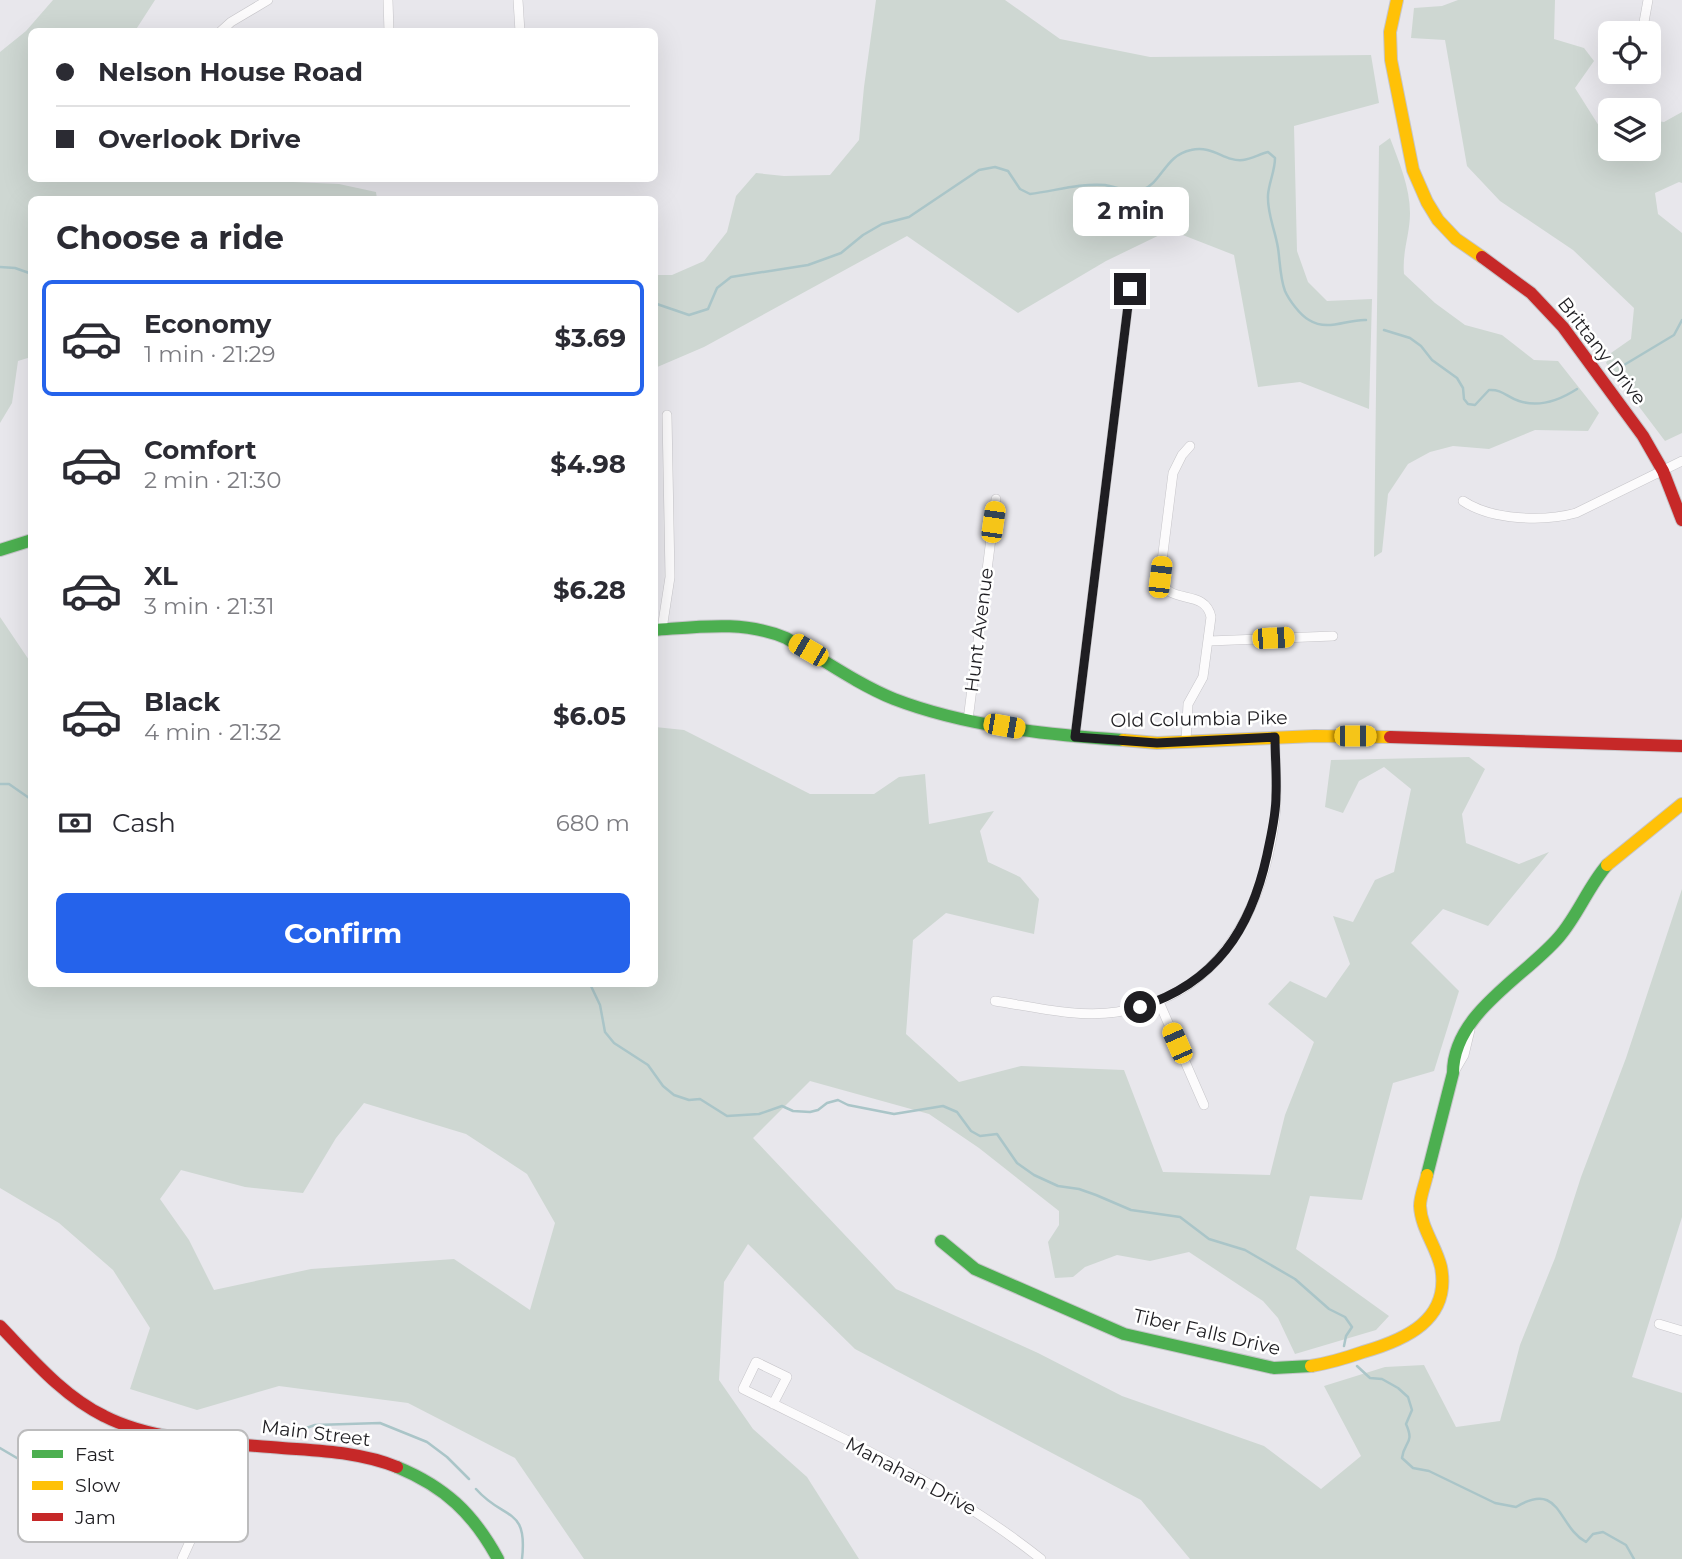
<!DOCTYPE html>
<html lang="en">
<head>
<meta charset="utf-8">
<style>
  :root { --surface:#fff; --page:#f7f7f7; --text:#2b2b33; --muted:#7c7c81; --line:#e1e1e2; --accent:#2563eb }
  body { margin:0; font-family:Montserrat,sans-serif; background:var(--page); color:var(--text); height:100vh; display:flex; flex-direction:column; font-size:26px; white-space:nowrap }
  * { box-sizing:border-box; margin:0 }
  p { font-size:23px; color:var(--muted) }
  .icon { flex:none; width:38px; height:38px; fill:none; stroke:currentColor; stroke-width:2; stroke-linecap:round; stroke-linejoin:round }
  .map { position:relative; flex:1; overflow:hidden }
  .details { position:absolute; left:28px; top:196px; width:630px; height:791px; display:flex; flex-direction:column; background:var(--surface); border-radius:10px; box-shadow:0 7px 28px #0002 }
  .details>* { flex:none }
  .banner { position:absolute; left:28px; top:28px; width:630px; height:154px; border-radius:10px; box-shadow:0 7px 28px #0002; display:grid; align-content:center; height:154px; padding:0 28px; background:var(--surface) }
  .fabs { position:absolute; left:1598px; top:21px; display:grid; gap:14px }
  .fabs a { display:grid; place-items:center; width:63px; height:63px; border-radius:10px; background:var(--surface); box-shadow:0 7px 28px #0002; font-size:35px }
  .end { position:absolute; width:32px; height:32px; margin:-16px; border:9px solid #1f1e22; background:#fff; box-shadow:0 0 0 4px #fff }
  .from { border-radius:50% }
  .bubble { position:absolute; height:49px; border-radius:10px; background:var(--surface); box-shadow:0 7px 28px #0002; font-size:23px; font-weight:700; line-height:49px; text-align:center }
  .car { position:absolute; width:21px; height:42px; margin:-21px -10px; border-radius:9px; box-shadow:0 0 5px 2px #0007; background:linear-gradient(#f5c518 24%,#345 0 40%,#f5c518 0 76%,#345 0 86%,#f5c518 0) }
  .banner b { display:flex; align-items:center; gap:24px; height:66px; font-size:26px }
  .banner b+b { border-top:2px solid var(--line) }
  .banner i { width:18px; height:18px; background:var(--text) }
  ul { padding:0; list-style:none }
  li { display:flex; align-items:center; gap:21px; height:116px; margin:0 14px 10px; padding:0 14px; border:4px solid transparent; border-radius:10px }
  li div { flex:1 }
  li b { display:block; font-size:26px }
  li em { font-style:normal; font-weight:700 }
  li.on { border-color:var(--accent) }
  li>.icon { width:63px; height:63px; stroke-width:1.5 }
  h2 { padding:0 28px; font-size:32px; line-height:84px }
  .pay { display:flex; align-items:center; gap:18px; height:77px; padding:0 28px; font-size:26px }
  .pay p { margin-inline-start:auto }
  .cta { display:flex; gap:14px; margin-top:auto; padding:14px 28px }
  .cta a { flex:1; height:80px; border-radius:10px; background:var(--accent); color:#fff; font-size:28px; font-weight:700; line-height:80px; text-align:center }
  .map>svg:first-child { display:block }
  .green { fill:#ced7d2; fill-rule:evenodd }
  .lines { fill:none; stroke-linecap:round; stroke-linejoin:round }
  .stream { stroke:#aac5c8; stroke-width:2.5 }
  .street-casing { stroke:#c6c5c9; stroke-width:10 }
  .fast-casing { stroke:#c6c5c9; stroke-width:14 }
  .slow-casing { stroke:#c6c5c9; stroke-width:14 }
  .jam-casing { stroke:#c6c5c9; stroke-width:14 }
  .street { stroke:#fcfbfc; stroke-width:9 }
  .fast { stroke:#4caf50; stroke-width:12 }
  .slow { stroke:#ffc107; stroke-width:12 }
  .jam { stroke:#c62828; stroke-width:12 }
  .route { stroke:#1f1e22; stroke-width:9 }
  .labels { text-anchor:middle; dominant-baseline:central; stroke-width:5; stroke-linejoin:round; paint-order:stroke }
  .street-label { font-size:19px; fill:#1f1e22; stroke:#fff }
  .key { fill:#fff; stroke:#bcbcbd; stroke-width:2 }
  .key-label { font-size:19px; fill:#1f1e22 }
</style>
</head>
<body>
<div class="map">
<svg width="1682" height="1559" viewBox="0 0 1682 1559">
  <rect width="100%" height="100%" fill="#e8e7ec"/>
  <!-- green -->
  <path class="green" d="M53,0h102l-20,31 -103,1v146l192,1 115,5 37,8 1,7 -345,1 -1,157 -13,4 -6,42 -12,20v-371l26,-21z
    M876,0h129l55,39 90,18 221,-2 8,48 -85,23 3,125 11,31 19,19 45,-2 -3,110 -69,-27 -42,5 -24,-132 -64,-25 -64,31 -88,52 -111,-77 -203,111 -49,21v-93h17l32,-14 23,-29 9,-36 20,-23 28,3 46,-1 29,-35 5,-53z
    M1458,0h97l-1,39 30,9 10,13 -19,27 24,38 11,-4v27h38l1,-29 15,2 18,-10v71l-3,-1 -24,11 3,21 24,19v200l-17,8 -59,-78 5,-10 20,-14 3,-31 -61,-58 -73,-49 -33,-35 -22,-126 -34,-2 3,-30 28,-2z
    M1390,138c9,24 20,49 20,75 0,21 -8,39 -6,61l31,29 30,22 37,10 32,25 24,1 41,52 -11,18 -53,-1 -46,19 -36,-3 -23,6 -22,12 -20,30 -6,58 -8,5 5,-411z
    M0,617l31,46 1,321h622l1,-257 29,3 126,64h64l25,-17 26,-3 4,50 65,-13 -14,20 8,31 32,15 19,22 -5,35 -88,-21 -33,27 -7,94 53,48 62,-16 103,4 39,102 107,3 15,-60 29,-73 -46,-38 22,-23 36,17 24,-34 -17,-48 20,6 22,-42 19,-8 17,-83 -27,-22 -25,14 -16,32 -18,-6 6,-47 138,-3 16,12 -23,45 4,29 53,21 30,-12 -61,74 -45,-17 -32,34 48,48 -25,80 -41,12 -31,117 -52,-4 -14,53 93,67 -13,14 -81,24 -17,-36 -15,-17 -74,-49 -39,9 -33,-6 -32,12 -12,10 -18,1 -7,-36 11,-17v-14l-80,-63 -50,-34 -119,-33 -57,57 143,151 142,64 84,43 142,50 57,43 40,-33 -37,-70 61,-19 39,-2 32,62 44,-6 20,-76 35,-87 26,-81 45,-119 56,-169v328l-50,160 50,16v166h-492l-49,-59 -286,-151 -107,-105 -24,38 -5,98 34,49 54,48 52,82h-275l-69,-101 -107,-55 -129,-17 -82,24 -67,-21 20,-61 -37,-58 -54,-47 -59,-35zM364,1103l102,31 61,40 28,49 -25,87 -76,-51 -143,10 -97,21 -25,-50 -29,-41 21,-29 64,17 58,6 33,-55z"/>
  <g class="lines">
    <!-- stream -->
    <path class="stream" d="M0,267l15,1 17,6
      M654,303l35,12 19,-6 9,-21 14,-11 77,-12 33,-12 22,-18 19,-11 27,-7 70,-47 16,-3 13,4 12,18 10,5c25,-3 49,-11 75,-9 12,2 25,9 37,5 20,-7 23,-35 49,-40 23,-5 33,12 52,10 8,-1 17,-6 25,-8l7,6c0,13 -6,24 -7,37 -1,19 7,34 10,53 2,13 2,30 7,43 4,9 15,24 24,29 19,12 38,-1 57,0
      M1384,330l26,8 11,8 11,14 25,18 6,10 1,11 4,5 7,1 14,-15c13,-1 18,7 30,11 21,7 41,-1 58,-12
      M1624,365l50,-30 8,-15
      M0,784h9l23,16
      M590,984l10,21 5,27 9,11 34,22 15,21 11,9 15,5 11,-1 27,17 32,-2 23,-8 11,5 17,1 8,-2 9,-7 11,-3 10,5 46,9 49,-8 14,6 14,19 9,5 17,-2 20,29 17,12 24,11 21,3 17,6 35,15 49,7 29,22 36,11 50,29 34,30 16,8 7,10 -6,9 -2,10
      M1357,1366l13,12 12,1 16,9 10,9 4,13 -6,14c9,20 -2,17 -4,34l11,10 16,3 66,32 21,4c45,-27 41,19 70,35l7,-8 10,-2 23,13 8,14
      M292,1433l23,-8 65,-2 47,19 20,15 22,22
      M0,1448l22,13 21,6
      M476,1489c28,32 52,17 46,70"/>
    <!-- street casing -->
    <g class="street-casing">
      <path id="street" d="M388,0l1,32
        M518,0l2,32
        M220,32l11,-10 37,-22
        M1642,33l6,-33
        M1463,501c28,19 80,21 113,12l106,-52
        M662,629l8,-52 -3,-162
        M1209,641l124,-5
        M968,720l28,-221
        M1075,737l55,-448
        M1186,741l2,-37 15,-27 8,-60c-6,-30 -45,-10 -51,-40l13,-104 9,-18 8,-9
        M995,1001c39,6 82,17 122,11 102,-15 146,-101 158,-195 3,-26 0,-54 0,-80
        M1159,1002l45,103
        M1454,1072l10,-17 6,-25
        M1659,1324l23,7
        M773,1404l14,-27 -31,-15 -13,27c105,52 205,96 298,170
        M182,1559l25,-55 22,-61"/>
    </g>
    <!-- fast casing -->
    <g class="fast-casing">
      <path id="fast" d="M0,550l32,-10
        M654,630c44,-3 90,-10 132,8 35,20 71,46 108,61 70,27 154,36 229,41
        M1427,1175l26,-102c0,-60 72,-96 106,-136 19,-22 29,-50 48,-72
        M941,1241l34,28 149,65 150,34 37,-2
        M397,1467c48,20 76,46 101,92"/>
    </g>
    <!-- slow casing -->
    <g class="slow-casing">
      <path id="slow" d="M1397,0l-7,32 1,28 22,110 14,32 11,18 18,19 26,18
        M1123,740l34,3 158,-7 75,1
        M1607,865l75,-61
        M1311,1366c18,-3 35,-8 52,-14 42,-12 88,-32 78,-85 -5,-21 -20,-39 -21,-61 0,-10 5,-21 7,-31"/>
    </g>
    <!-- jam casing -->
    <g class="jam-casing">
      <path id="jam" d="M1482,257l49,36 32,34 80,109 20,35 19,49
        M1390,737l292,9
        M0,1326c32,33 63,70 104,90 50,26 122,27 178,32 39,3 78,4 115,19"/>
    </g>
    <!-- street -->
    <use href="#street" class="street"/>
    <!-- fast -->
    <use href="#fast" class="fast"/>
    <!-- slow -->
    <use href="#slow" class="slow"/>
    <!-- jam -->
    <use href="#jam" class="jam"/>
  </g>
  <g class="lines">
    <!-- route -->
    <path class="route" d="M1130,289l-55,448 82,6 118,-6c0,20 2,40 1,59 0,20 -5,39 -9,59 -16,74 -51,128 -127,152"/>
  </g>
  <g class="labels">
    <!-- street labels -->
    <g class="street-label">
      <text transform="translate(1602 351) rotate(52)">Brittany Drive</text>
      <text transform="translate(979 630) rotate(-83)">Hunt Avenue</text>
      <text transform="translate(1199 719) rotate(-1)">Old Columbia Pike</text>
      <text transform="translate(1207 1332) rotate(13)">Tiber Falls Drive</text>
      <text transform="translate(316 1433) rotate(7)">Main Street</text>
      <text transform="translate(911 1476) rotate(28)">Manahan Drive</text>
    </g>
  </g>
  <!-- legend -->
  <rect x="18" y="1430" width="230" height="112" rx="10" class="key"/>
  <rect x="32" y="1450" width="31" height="8" fill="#4caf50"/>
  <rect x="32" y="1481" width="31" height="9" fill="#ffc107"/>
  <rect x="32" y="1513" width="31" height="8" fill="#c62828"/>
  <g class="key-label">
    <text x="75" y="1461">Fast</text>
    <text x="75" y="1492">Slow</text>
    <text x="75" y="1524">Jam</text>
  </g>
</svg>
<div class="fabs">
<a><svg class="icon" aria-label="locate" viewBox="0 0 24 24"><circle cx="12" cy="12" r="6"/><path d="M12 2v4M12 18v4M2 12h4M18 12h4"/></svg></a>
<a><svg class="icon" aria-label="layers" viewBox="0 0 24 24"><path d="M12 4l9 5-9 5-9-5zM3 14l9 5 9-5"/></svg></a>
</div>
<i class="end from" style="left:1140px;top:1007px"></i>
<i class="end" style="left:1130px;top:289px"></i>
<div class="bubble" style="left:1073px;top:187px;width:116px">2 min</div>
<i class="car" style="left:993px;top:522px;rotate:8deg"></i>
<i class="car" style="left:1160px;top:577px;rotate:7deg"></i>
<i class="car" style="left:1273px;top:638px;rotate:87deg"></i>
<i class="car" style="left:808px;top:650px;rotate:300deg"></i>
<i class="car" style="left:1004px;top:726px;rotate:100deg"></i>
<i class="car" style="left:1355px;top:736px;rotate:90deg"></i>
<i class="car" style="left:1177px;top:1043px;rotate:336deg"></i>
<div class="banner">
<b><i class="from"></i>Nelson House Road</b>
<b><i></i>Overlook Drive</b>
</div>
<section class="details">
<h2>Choose a ride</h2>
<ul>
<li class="on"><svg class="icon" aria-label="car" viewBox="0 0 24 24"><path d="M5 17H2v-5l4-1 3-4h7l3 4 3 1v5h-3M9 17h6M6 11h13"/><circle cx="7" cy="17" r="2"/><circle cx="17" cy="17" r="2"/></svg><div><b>Economy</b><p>1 min · 21:29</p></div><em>$3.69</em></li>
<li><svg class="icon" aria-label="car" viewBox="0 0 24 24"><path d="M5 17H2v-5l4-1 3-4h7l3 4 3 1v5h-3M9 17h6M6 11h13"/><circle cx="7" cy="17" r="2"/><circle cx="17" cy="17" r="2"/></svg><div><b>Comfort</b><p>2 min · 21:30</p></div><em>$4.98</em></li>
<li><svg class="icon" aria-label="car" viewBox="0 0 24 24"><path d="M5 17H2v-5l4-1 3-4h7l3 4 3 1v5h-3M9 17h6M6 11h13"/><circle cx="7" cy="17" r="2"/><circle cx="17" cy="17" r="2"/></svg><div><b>XL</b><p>3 min · 21:31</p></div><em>$6.28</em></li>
<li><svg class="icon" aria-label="car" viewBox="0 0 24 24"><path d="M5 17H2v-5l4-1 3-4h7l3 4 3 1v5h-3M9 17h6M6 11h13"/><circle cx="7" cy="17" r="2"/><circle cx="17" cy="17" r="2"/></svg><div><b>Black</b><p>4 min · 21:32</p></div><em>$6.05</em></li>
</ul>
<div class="pay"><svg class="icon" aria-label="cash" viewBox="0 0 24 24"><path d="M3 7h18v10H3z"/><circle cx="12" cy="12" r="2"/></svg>Cash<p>680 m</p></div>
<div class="cta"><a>Confirm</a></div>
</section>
</div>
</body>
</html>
